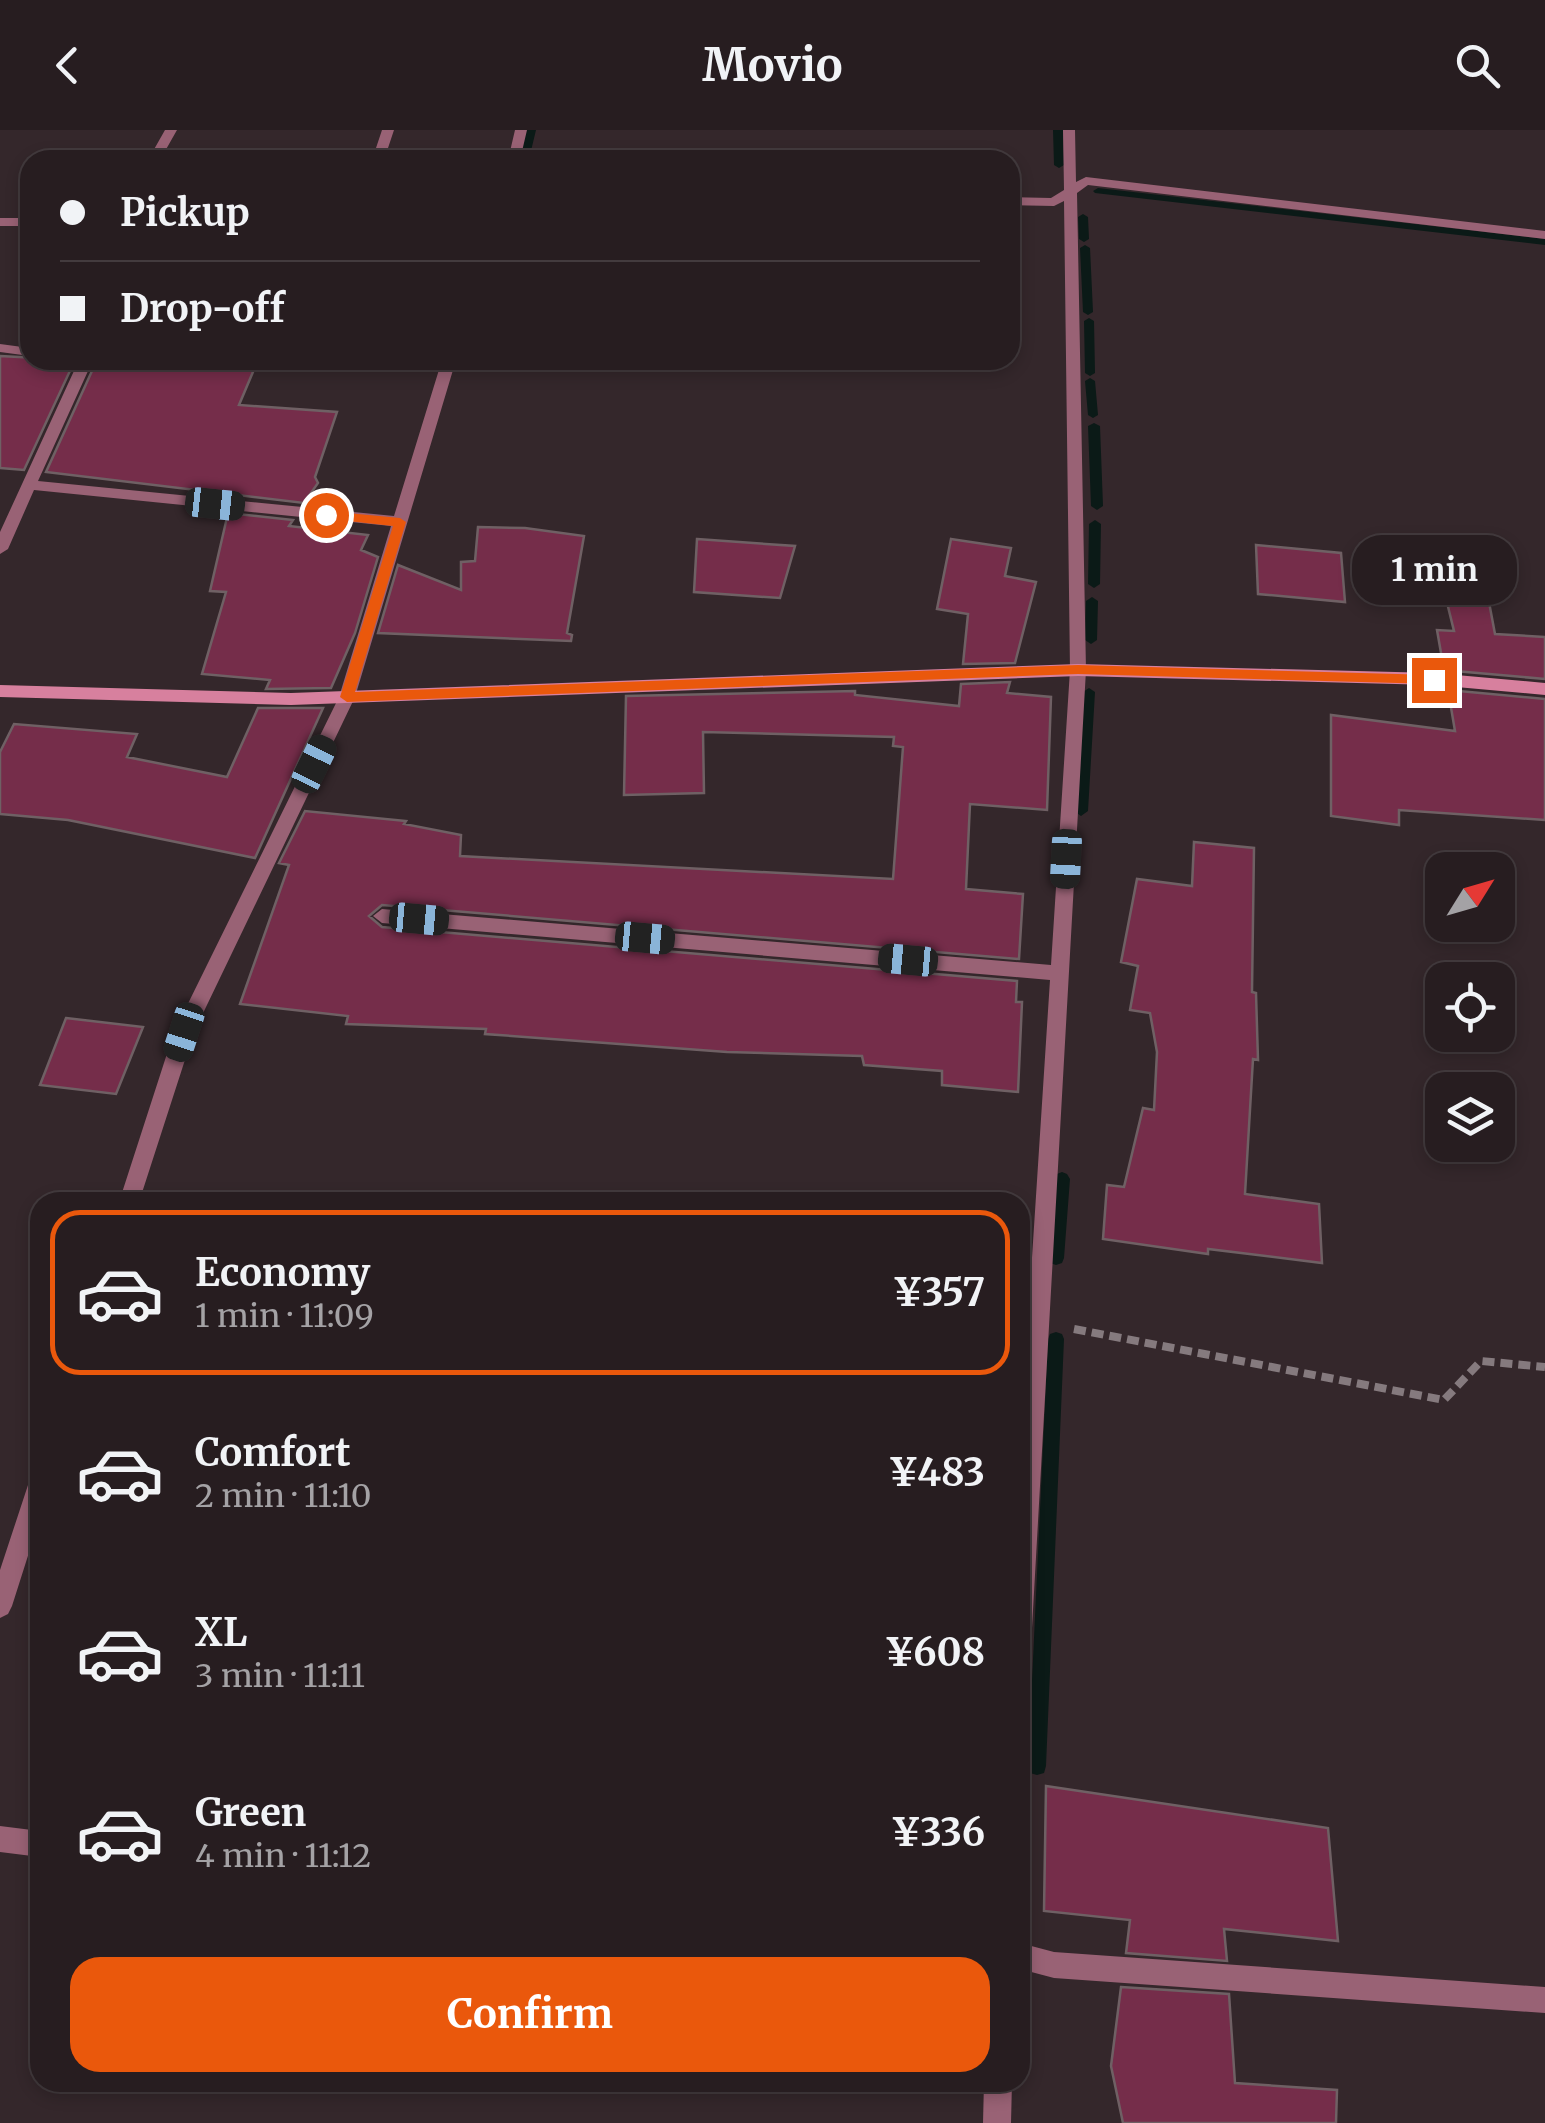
<!DOCTYPE html>
<html lang="en">
<head>
<meta charset="utf-8">
<style>
  :root { --surface:#271d20; --page:#332a2d; --text:#f1f3f6; --muted:#a4a2a5; --line:#433b3e; --accent:#ea580c }
  body { margin:0; font-family:Merriweather,serif; background:var(--page); color:var(--text); height:100vh; display:flex; flex-direction:column; font-size:38px; white-space:nowrap }
  * { box-sizing:border-box; margin:0 }
  p { font-size:32px; color:var(--muted) }
  .icon { flex:none; width:55px; height:55px; fill:none; stroke:currentColor; stroke-width:2; stroke-linecap:round; stroke-linejoin:round }
  .map { position:relative; flex:1; overflow:hidden }
  .sheet { position:absolute; left:30px; top:1062px; width:1000px; height:900px; display:flex; flex-direction:column; background:var(--surface); border-radius:30px; box-shadow:0 5px 15px #0003,0 0 0 2px var(--line) }
  .sheet>* { flex:none }
  .guide { position:absolute; left:20px; top:20px; width:1000px; height:220px; border-radius:30px; box-shadow:0 5px 15px #0003,0 0 0 2px var(--line); display:grid; align-content:center; height:220px; padding:0 40px; background:var(--surface) }
  .needle { width:65px; rotate:53deg }
  .controls { position:absolute; left:1425px; top:722px; display:grid; gap:20px }
  .controls a { display:grid; place-items:center; width:90px; height:90px; border-radius:20px; background:var(--surface); box-shadow:0 5px 15px #0003,0 0 0 2px var(--line); font-size:50px }
  .end { position:absolute; width:45px; height:45px; margin:-22px; border:12px solid #ea580c; background:#fff; box-shadow:0 0 0 5px #fff }
  .from { border-radius:50% }
  .bubble { position:absolute; height:70px; border-radius:30px; background:var(--surface); box-shadow:0 5px 15px #0003,0 0 0 2px var(--line); font-size:32px; font-weight:700; line-height:70px; text-align:center }
  .car { position:absolute; width:30px; height:60px; margin:-30px -15px; border-radius:12px; box-shadow:0 0 8px 2px #0007; background:linear-gradient(#222 24%,#8ab4d8 0 40%,#222 0 76%,#8ab4d8 0 86%,#222 0) }
  .guide b { display:flex; align-items:center; gap:35px; height:95px; font-size:38px }
  .guide b+b { border-top:2px solid var(--line) }
  .guide i { width:25px; height:25px; background:var(--text) }
  ul { padding:18px 0 0; list-style:none }
  li { display:flex; align-items:center; gap:30px; height:165px; margin:0 20px 15px; padding:0 20px; border:5px solid transparent; border-radius:30px }
  li div { flex:1 }
  li b { display:block; font-size:38px }
  li em { font-style:normal; font-weight:700 }
  li.active { border-color:var(--accent) }
  li>.icon { width:90px; height:90px; stroke-width:1.5 }
  .action { display:flex; gap:20px; margin-top:auto; padding:20px 40px }
  .action a { flex:1; height:115px; border-radius:30px; background:var(--accent); color:#fff; font-size:40px; font-weight:700; line-height:115px; text-align:center }
  header { display:flex; justify-content:space-between; align-items:center; height:130px; padding:0 40px; background:var(--surface); font-size:45px; font-weight:700 }
  .map>svg:first-child { display:block }
  .lines { fill:none; stroke-linecap:round; stroke-linejoin:round }
  .stream { fill:#0b1a17; fill-rule:evenodd }
  .building { fill:#752d4a; stroke:#6f6064; stroke-width:2.5 }
  .path { stroke:#857a7e; stroke-width:8; stroke-dasharray:12 6; stroke-linecap:butt }
  .street { fill:#996275; fill-rule:evenodd }
  .secondary { fill:#d7809e; fill-rule:evenodd }
  .route { fill:#ea580c }
</style>
</head>
<body>
<header><svg class="icon" aria-label="back" viewBox="0 0 24 24"><path d="M15 5l-7 7 7 7"/></svg>Movio<svg class="icon" aria-label="search" viewBox="0 0 24 24"><circle cx="10" cy="10" r="6"/><path d="M15 15l6 6"/></svg></header>
<div class="map">
<svg width="1545" height="1993" viewBox="0 0 1545 1993">
  <rect width="100%" height="100%" fill="#34272b"/>
  <g class="lines">
    <!-- stream -->
    <path class="stream" d="M526,0h10l-6,25 -5,3 -5,-3z
      M1053,0h10l1,35 -5,3 -5,-3z
      M1010,52l4,1v4l-4,1z
      M1098,58l447,51v6l-450,-52 -2,-2z
      M1083,84l5,3 1,22 -5,3 -5,-3 -1,-22z
      M1085,115l5,3 3,64 -5,3 -5,-3 -3,-64z
      M1089,188l5,3 1,52 -5,3 -5,-3 -1,-52z
      M1090,248l5,3 3,34 -5,3 -5,-3 -3,-34z
      M1094,293l6,3 3,80 -6,4 -6,-4 -3,-80z
      M1095,390l6,4 -1,60 -6,4 -6,-4 1,-60z
      M1092,467l6,4 -1,39 -6,4 -6,-4 1,-39z
      M1089,558l6,4 -7,119 -7,5 -7,-5 9,-119z
      M1062,1042l5,2 3,5 -6,79 -2,5 -6,2 -6,-2 -2,-5 6,-79 3,-5z
      M1056,1202l6,2 2,5 -18,427 -2,7 -7,2 -7,-2 -2,-7 20,-427 2,-5z"/>
  </g>
  <!-- building -->
  <path class="building" d="M0,226l75,4 -51,110 -24,-2z
    M97,230h161l-19,45 98,7 -22,65 3,6 -14,20 -258,-31z
    M228,383l65,7 -4,6 79,9 -7,15 17,7 -23,76 -24,55 -65,1 4,-9 -68,-6 24,-82 -16,-1z
    M478,397l47,1 59,8 -17,97 5,2 -1,6 -193,-8 20,-68 63,25v-28l14,-1z
    M697,409l98,7 -15,52 -86,-6z
    M951,409l60,9 -6,28 31,6 -21,81 -52,1 5,-50 -31,-5z
    M1256,415l85,8 4,49 -87,-8z
    M1437,432l45,3 13,69 50,3v42l-101,-9 -7,-40 17,1z
    M1010,552l-3,11 44,4 -4,113 -77,-6 -4,85 57,5 -4,65 -637,-54 -13,11 13,11 635,54 -1,21h6l-4,90 -76,-7v-14l-78,-6 -2,-9 -135,-4 -242,-18 1,-5 -140,-5 2,-8 -108,-12 49,-139 -10,-2 26,-52 101,10 -2,3 57,11 -1,21 433,23 10,-132 -10,-1 1,-9 -191,-5 1,61 -80,2 2,-99 229,-5v4l104,11 2,-22z
    M1448,560l97,9v121l-146,-10v15l-68,-9v-101l124,16z
    M258,578h65l-68,150 -187,-38 -68,-6v-62l14,-28 123,10 -10,23 100,20z
    M1194,712l60,6 -2,144 4,1 2,67 -5,-1 -8,135 74,10 3,59 -114,-14v5l-105,-15 4,-54 17,2 19,-79 11,2 3,-58 -7,-39 -20,-3 8,-44 -17,-4 16,-83 55,7z
    M66,888l77,9 -27,67 -76,-9z
    M1046,1656l282,42 10,113 -114,-12 3,32 -101,-8 4,-33 -86,-9z
    M1121,1857l108,7 6,89 102,7 -1,33h-213l-12,-57z"/>
  <g class="lines">
    <!-- path -->
    <path class="path" d="M1074,1199l370,71 37,-39 64,6"/>
    <!-- street -->
    <path class="street" d="M165,0h12l-17,30h-12z
      M382,0h12l-10,30h-12z
      M515,0h12l-7,30h-12z
      M1063,0h12l1,52 10,-5 459,54v8l-457,-54 -11,8 9,477 -54,958 -4,8 -8,4v-197l30,-463 -668,-57 -9,-7 9,-7 669,56 19,-295 -6,-469 -10,5 -44,-1v-8l41,1 13,-8z
      M0,88h30v8h-30z
      M0,214l30,4v8l-30,-4z
      M79,230h14l-55,121 356,35 48,-156h14l-101,337 -161,335 -55,170h-20l55,-170 165,-335 52,-171 -357,-36 -26,59 -8,5v-22z
      M40,1341v47l-28,88 -4,8 -8,4v-48l29,-88 3,-8z
      M0,1696l40,5v26l-40,-5z
      M1020,1813l34,9 491,35v26l-491,-35 -34,-9z
      M984,1952h28l-1,41h-28z"/>
    <!-- secondary -->
    <path class="secondary" d="M1078,534l356,9 111,10v12l-111,-10 -356,-9 -787,29 -291,-8v-12l291,8z"/>
  </g>
  <!-- route -->
  <path class="route" d="M326,381l74,7 6,4 -51,170 723,-27 356,10 7,5 -7,4 -356,-10 -731,28 -7,-5 53,-171 -72,-8v-6z"/>
</svg>
<div class="controls">
<a><svg class="needle" viewBox="-14 -14 28 28"><path d="M0-13l5 13h-10z" fill="#e53935"/><path d="M0 13l5-13h-10z" fill="#a4a2a5"/></svg></a>
<a><svg class="icon" aria-label="locate" viewBox="0 0 24 24"><circle cx="12" cy="12" r="6"/><path d="M12 2v4M12 18v4M2 12h4M18 12h4"/></svg></a>
<a><svg class="icon" aria-label="layers" viewBox="0 0 24 24"><path d="M12 4l9 5-9 5-9-5zM3 14l9 5 9-5"/></svg></a>
</div>
<i class="end from" style="left:326px;top:385px"></i>
<i class="end" style="left:1434px;top:550px"></i>
<div class="bubble" style="left:1352px;top:405px;width:165px">1 min</div>
<i class="car" style="left:215px;top:374px;rotate:96deg"></i>
<i class="car" style="left:314px;top:634px;rotate:26deg"></i>
<i class="car" style="left:1066px;top:729px;rotate:183deg"></i>
<i class="car" style="left:419px;top:789px;rotate:95deg"></i>
<i class="car" style="left:645px;top:808px;rotate:95deg"></i>
<i class="car" style="left:908px;top:830px;rotate:275deg"></i>
<i class="car" style="left:184px;top:902px;rotate:198deg"></i>
<div class="guide">
<b><i class="from"></i>Pickup</b>
<b><i></i>Drop-off</b>
</div>
<section class="sheet">
<ul>
<li class="active"><svg class="icon" aria-label="car" viewBox="0 0 24 24"><path d="M5 17H2v-5l4-1 3-4h7l3 4 3 1v5h-3M9 17h6M6 11h13"/><circle cx="7" cy="17" r="2"/><circle cx="17" cy="17" r="2"/></svg><div><b>Economy</b><p>1 min · 11:09</p></div><em>¥357</em></li>
<li><svg class="icon" aria-label="car" viewBox="0 0 24 24"><path d="M5 17H2v-5l4-1 3-4h7l3 4 3 1v5h-3M9 17h6M6 11h13"/><circle cx="7" cy="17" r="2"/><circle cx="17" cy="17" r="2"/></svg><div><b>Comfort</b><p>2 min · 11:10</p></div><em>¥483</em></li>
<li><svg class="icon" aria-label="car" viewBox="0 0 24 24"><path d="M5 17H2v-5l4-1 3-4h7l3 4 3 1v5h-3M9 17h6M6 11h13"/><circle cx="7" cy="17" r="2"/><circle cx="17" cy="17" r="2"/></svg><div><b>XL</b><p>3 min · 11:11</p></div><em>¥608</em></li>
<li><svg class="icon" aria-label="car" viewBox="0 0 24 24"><path d="M5 17H2v-5l4-1 3-4h7l3 4 3 1v5h-3M9 17h6M6 11h13"/><circle cx="7" cy="17" r="2"/><circle cx="17" cy="17" r="2"/></svg><div><b>Green</b><p>4 min · 11:12</p></div><em>¥336</em></li>
</ul>
<div class="action"><a>Confirm</a></div>
</section>
</div>
</body>
</html>
